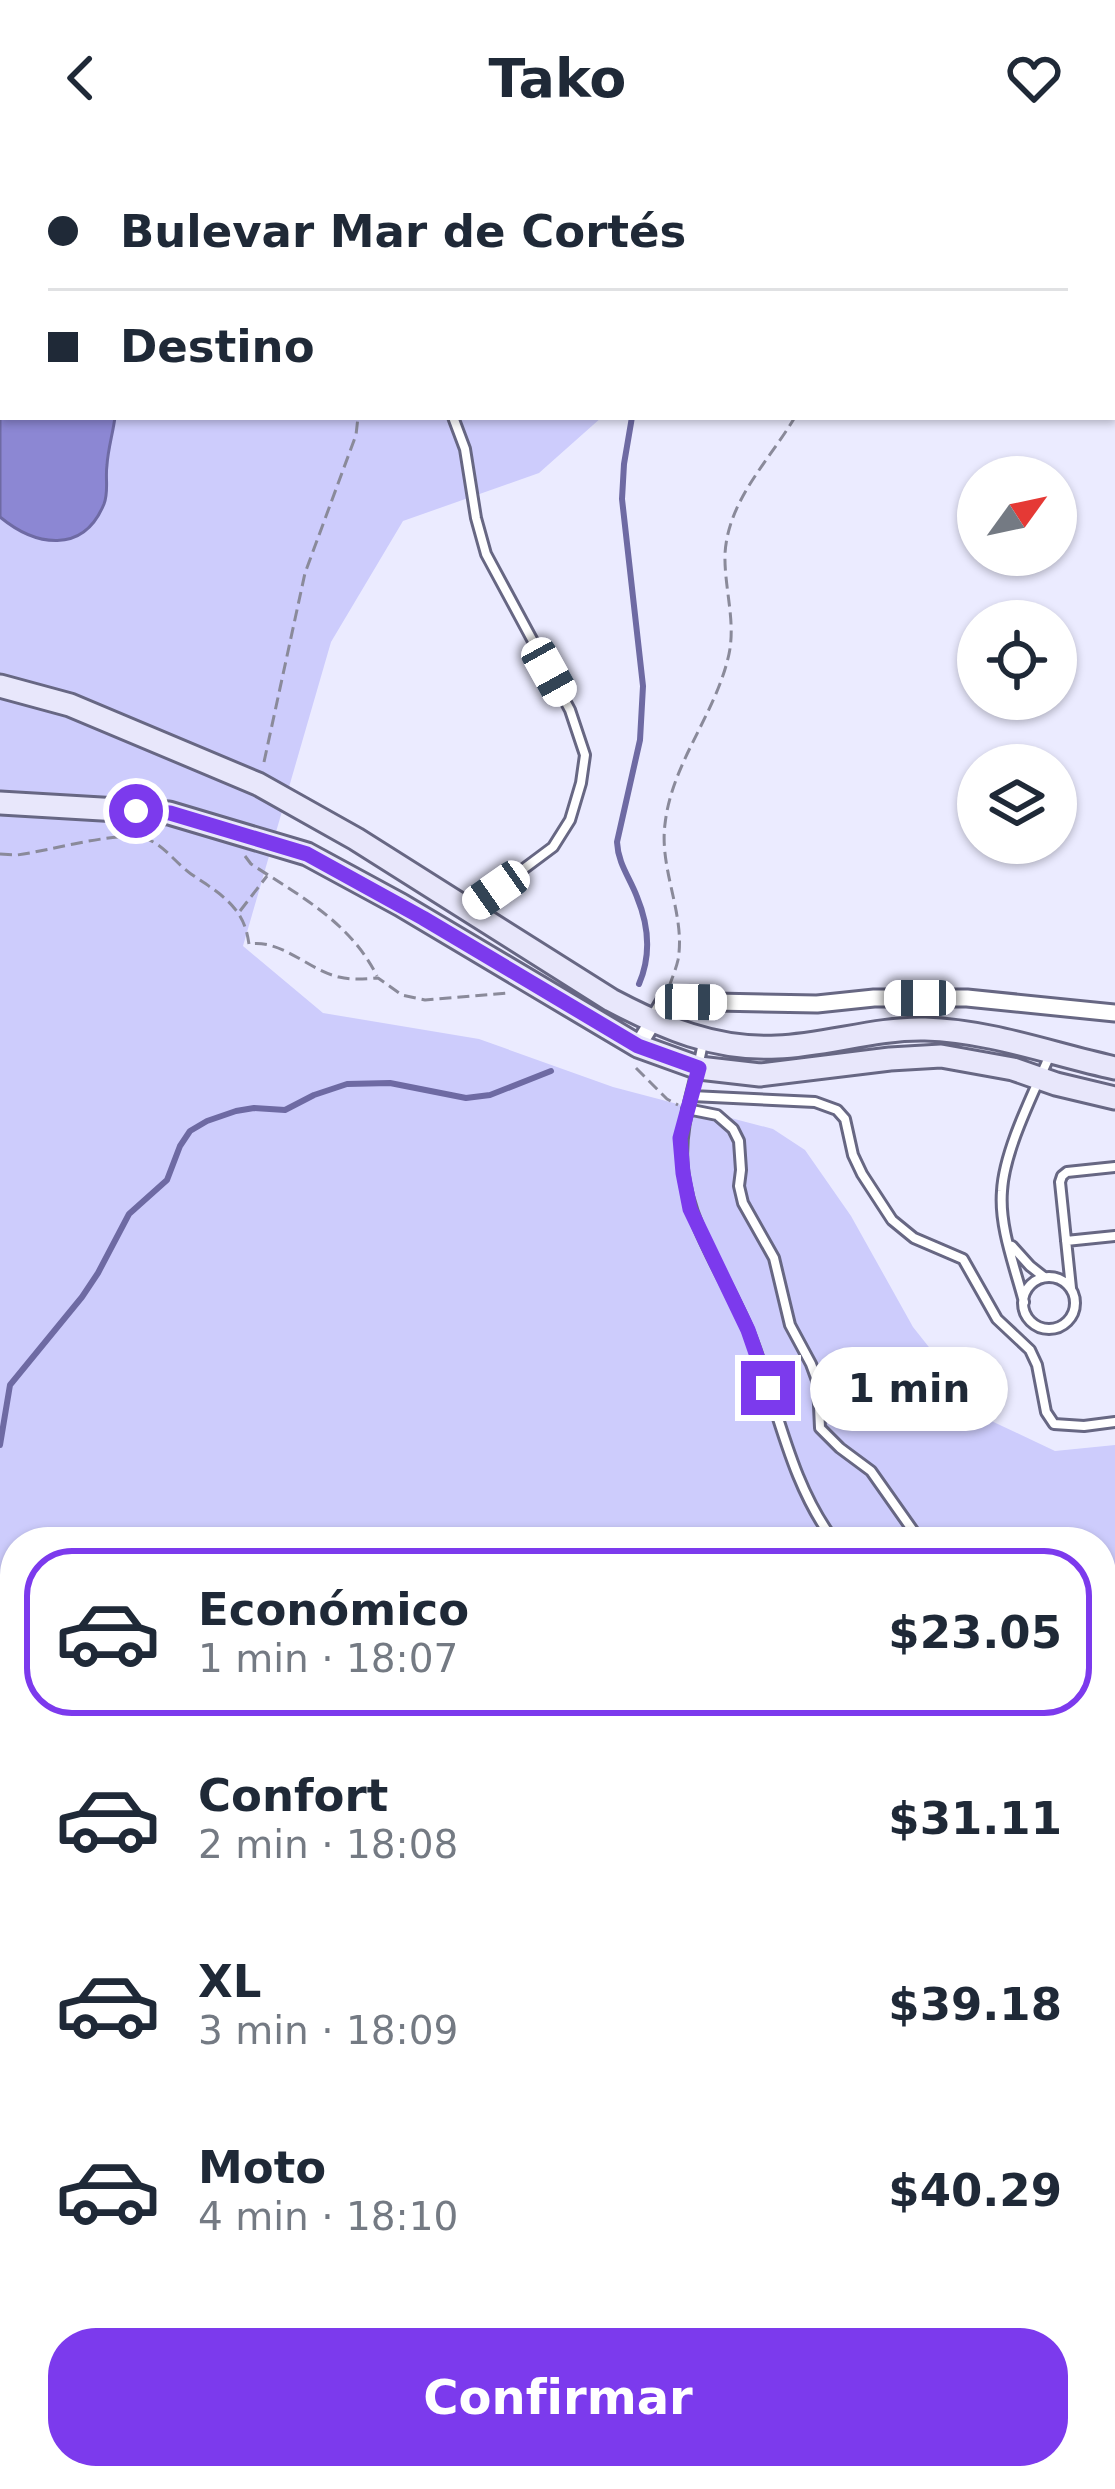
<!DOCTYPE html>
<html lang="es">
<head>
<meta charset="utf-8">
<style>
  :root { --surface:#fff; --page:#f2f2f3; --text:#1f2937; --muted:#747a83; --line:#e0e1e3; --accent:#7c3aed }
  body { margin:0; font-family:"DejaVu Sans",sans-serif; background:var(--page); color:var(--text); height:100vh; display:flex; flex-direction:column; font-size:45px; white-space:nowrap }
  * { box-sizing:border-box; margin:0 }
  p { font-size:39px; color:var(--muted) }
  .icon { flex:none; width:66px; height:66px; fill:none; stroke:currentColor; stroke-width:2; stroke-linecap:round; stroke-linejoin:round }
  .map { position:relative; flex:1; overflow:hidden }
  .side { position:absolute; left:0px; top:1371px; width:1116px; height:963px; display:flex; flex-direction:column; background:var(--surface); border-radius:48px 48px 0 0; box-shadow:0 3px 9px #0004 }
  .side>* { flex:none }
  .guide { position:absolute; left:0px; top:0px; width:1116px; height:264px; box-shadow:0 3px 9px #0004; display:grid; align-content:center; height:264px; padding:0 48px; background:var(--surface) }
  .needle { width:78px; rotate:57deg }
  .controls { position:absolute; left:957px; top:300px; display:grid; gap:24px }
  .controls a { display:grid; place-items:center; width:120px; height:120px; border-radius:50%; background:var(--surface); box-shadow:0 3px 9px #0004; font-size:60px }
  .end { position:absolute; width:54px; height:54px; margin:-27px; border:15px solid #7c3aed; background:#fff; box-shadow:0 0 0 6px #fff }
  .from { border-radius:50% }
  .bubble { position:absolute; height:84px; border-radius:42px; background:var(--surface); box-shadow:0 3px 9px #0004; font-size:39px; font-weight:700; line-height:84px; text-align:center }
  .car { position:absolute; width:36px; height:72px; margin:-36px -18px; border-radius:15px; box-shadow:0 0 9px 3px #0007; background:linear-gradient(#fff 24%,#345 0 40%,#fff 0 76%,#345 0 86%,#fff 0) }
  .guide b { display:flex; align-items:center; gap:42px; height:114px; font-size:45px }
  .guide b+b { border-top:3px solid var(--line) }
  .guide i { width:30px; height:30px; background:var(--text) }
  ul { padding:21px 0 0; list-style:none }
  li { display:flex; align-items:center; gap:36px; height:168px; margin:0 24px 18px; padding:0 24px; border:6px solid transparent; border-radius:48px }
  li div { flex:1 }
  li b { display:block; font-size:45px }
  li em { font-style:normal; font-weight:700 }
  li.active { border-color:var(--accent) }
  li>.icon { width:108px; height:108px; stroke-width:1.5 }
  .cta { display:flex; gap:24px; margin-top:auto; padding:24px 48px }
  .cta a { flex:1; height:138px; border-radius:48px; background:var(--accent); color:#fff; font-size:48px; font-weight:700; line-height:138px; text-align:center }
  header { display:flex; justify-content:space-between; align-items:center; height:156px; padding:0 48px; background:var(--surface); font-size:54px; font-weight:700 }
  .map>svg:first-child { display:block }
  .green { fill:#cdccfc; fill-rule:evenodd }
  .water { fill:#8c87d3; stroke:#6e6aa3; stroke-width:3 }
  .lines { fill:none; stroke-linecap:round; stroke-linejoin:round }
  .stream { stroke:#6e6aa3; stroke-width:6 }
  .lane-casing { stroke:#676783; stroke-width:14 }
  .street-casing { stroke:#676783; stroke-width:21 }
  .secondary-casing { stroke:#676783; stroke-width:27 }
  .path { stroke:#8a8a9a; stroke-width:3; stroke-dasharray:12 6; stroke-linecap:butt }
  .lane { stroke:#fff; stroke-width:8 }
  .street { stroke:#fff; stroke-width:15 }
  .secondary { stroke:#e8e7fb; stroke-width:21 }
  .route { stroke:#7c3aed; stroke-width:15 }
</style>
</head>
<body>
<header><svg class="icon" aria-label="back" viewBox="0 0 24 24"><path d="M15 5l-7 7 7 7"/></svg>Tako<svg class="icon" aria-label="heart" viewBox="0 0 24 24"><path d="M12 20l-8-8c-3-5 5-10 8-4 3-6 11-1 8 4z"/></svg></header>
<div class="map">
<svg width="1115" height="2333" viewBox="0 0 1115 2333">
  <rect width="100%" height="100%" fill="#ebebff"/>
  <!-- green -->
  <path class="green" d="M0,0h866l-2,3h-861v258h599l-63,56 -136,48 -72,121 -88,304 80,67 156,26 134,48 160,42 32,21 46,66 62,111 72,91 70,33 60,-6v1044h-1115zM15,1386h1086v933h-1086z"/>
  <!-- water -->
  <path class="water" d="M0,13l3,3v245h112c-2,16 -7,32 -8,48 -2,13 2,26 -3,39 -21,51 -69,42 -104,13z"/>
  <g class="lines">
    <!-- stream -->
    <path class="stream" d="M617,0l1,3
      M632,261l-8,47 -2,35 21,187 -3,54 -23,102c1,22 13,36 20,55 12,29 14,59 2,87
      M0,1289l10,-60 72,-88 16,-24 31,-59 38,-34 13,-34 10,-15 17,-10 29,-10 18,-3 31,2 29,-15 33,-11 43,-1 76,15 24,-3 61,-24"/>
    <!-- lane casing -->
    <g class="lane-casing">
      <path id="lane" d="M453,261l12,32 11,69 10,36 84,156 15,45 -4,28 -11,37 -17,27 -83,62
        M703,886c-7,43 -25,83 -20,127 6,58 43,108 65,161 29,70 40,151 87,212
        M692,940l123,6 22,8 8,9 8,36 9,19 30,46 22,18 49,21 34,60 33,31 7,15 9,47 8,12 30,2 31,-4
        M687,953l30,6 16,14 6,12 2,29 -2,16 4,17 31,55 16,67 21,39 7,19 2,45 20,20 31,23 50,71
        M1066,1085l49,-5
        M1012,1090l18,20 14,11
        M1023 1147a26 26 0 1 1 52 0a26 26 0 1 1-52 0Z
        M1071,1132l-11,-106 2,-6 5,-4 48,-5
        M1024,1146c-9,-35 -25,-75 -22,-111 2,-40 31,-97 47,-134
        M1101,1586l14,14
        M1101,1685l14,22
        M1101,2193l14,4
        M1101,2210l14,5
        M1101,2270l14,-33
        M106,2333l1,-14
        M287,2333l1,-14
        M1077,2333l4,-14"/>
    </g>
    <!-- street casing -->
    <g class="street-casing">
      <path id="street" d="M638,890l27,-45 152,3 57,-6h93l148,15"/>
    </g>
    <!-- secondary casing -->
    <g class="secondary-casing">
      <path id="secondary" d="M0,530l70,19 188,79 98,55 255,161c53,28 104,50 166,47 50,-2 98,-19 148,-18 66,2 126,25 190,39
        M0,647l169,10 138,41 94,51 237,141 61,22 61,7 130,-16 51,-3 72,13 43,15 59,14"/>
    </g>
    <!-- path -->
    <path class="path" d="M433,0l1,3
      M966,3l1,-3
      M264,606l41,-189 51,-138 2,-18
      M0,698l17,1c36,-5 87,-21 122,-18 22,3 35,25 52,37 16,11 32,20 44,35 9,11 12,22 14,35 33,-5 59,26 90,33 13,3 25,2 39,1l24,17 23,5 83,-7
      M245,700l6,8c49,32 99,58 126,112
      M240,755l27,-35
      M669,831c3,-9 7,-18 9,-27 8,-45 -19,-90 -13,-136 7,-62 51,-110 64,-170 7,-33 -5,-67 -4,-100 3,-54 44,-93 70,-137
      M636,912l31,31 11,6
      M1101,2115l14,-9
      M951,2333l9,-5 4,-9"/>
    <!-- lane -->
    <use href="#lane" class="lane"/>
    <!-- street -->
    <use href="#street" class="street"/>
    <!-- secondary -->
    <use href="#secondary" class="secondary"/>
  </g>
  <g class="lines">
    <!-- route -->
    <path class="route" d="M136,655l34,2 137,41 116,64 215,128 61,22 -19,70 3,35 7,36 58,121 20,58"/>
  </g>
</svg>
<div class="controls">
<a><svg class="needle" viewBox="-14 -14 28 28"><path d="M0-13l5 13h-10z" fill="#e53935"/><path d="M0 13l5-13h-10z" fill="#747a83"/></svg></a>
<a><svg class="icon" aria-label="locate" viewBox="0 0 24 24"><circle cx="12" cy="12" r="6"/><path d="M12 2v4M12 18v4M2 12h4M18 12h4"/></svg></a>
<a><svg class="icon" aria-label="layers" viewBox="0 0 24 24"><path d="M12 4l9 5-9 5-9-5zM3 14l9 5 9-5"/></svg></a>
</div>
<i class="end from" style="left:136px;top:655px"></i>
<i class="end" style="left:768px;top:1232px"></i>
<div class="bubble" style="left:810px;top:1191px;width:198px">1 min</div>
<i class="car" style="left:549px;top:516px;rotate:151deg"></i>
<i class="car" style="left:496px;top:734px;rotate:235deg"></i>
<i class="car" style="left:920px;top:842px;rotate:270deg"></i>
<i class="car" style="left:691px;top:846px;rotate:91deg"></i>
<div class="guide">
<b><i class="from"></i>Bulevar Mar de Cortés</b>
<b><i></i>Destino</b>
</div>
<section class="side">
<ul>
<li class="active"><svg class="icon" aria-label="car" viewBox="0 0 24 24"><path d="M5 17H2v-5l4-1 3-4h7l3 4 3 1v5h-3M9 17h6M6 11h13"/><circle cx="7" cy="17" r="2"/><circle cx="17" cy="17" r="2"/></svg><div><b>Económico</b><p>1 min · 18:07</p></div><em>$23.05</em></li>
<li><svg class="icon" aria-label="car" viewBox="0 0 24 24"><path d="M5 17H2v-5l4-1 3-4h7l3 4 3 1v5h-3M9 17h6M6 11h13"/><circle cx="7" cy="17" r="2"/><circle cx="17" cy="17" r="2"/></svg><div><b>Confort</b><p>2 min · 18:08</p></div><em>$31.11</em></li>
<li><svg class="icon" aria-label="car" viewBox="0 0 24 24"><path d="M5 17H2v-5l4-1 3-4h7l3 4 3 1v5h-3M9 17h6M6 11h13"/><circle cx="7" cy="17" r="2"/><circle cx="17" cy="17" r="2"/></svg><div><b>XL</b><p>3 min · 18:09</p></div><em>$39.18</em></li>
<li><svg class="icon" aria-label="car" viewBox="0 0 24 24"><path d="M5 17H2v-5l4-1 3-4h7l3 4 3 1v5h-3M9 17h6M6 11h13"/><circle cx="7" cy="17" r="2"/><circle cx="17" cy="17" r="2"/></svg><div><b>Moto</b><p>4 min · 18:10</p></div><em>$40.29</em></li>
</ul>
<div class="cta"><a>Confirmar</a></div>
</section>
</div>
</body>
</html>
